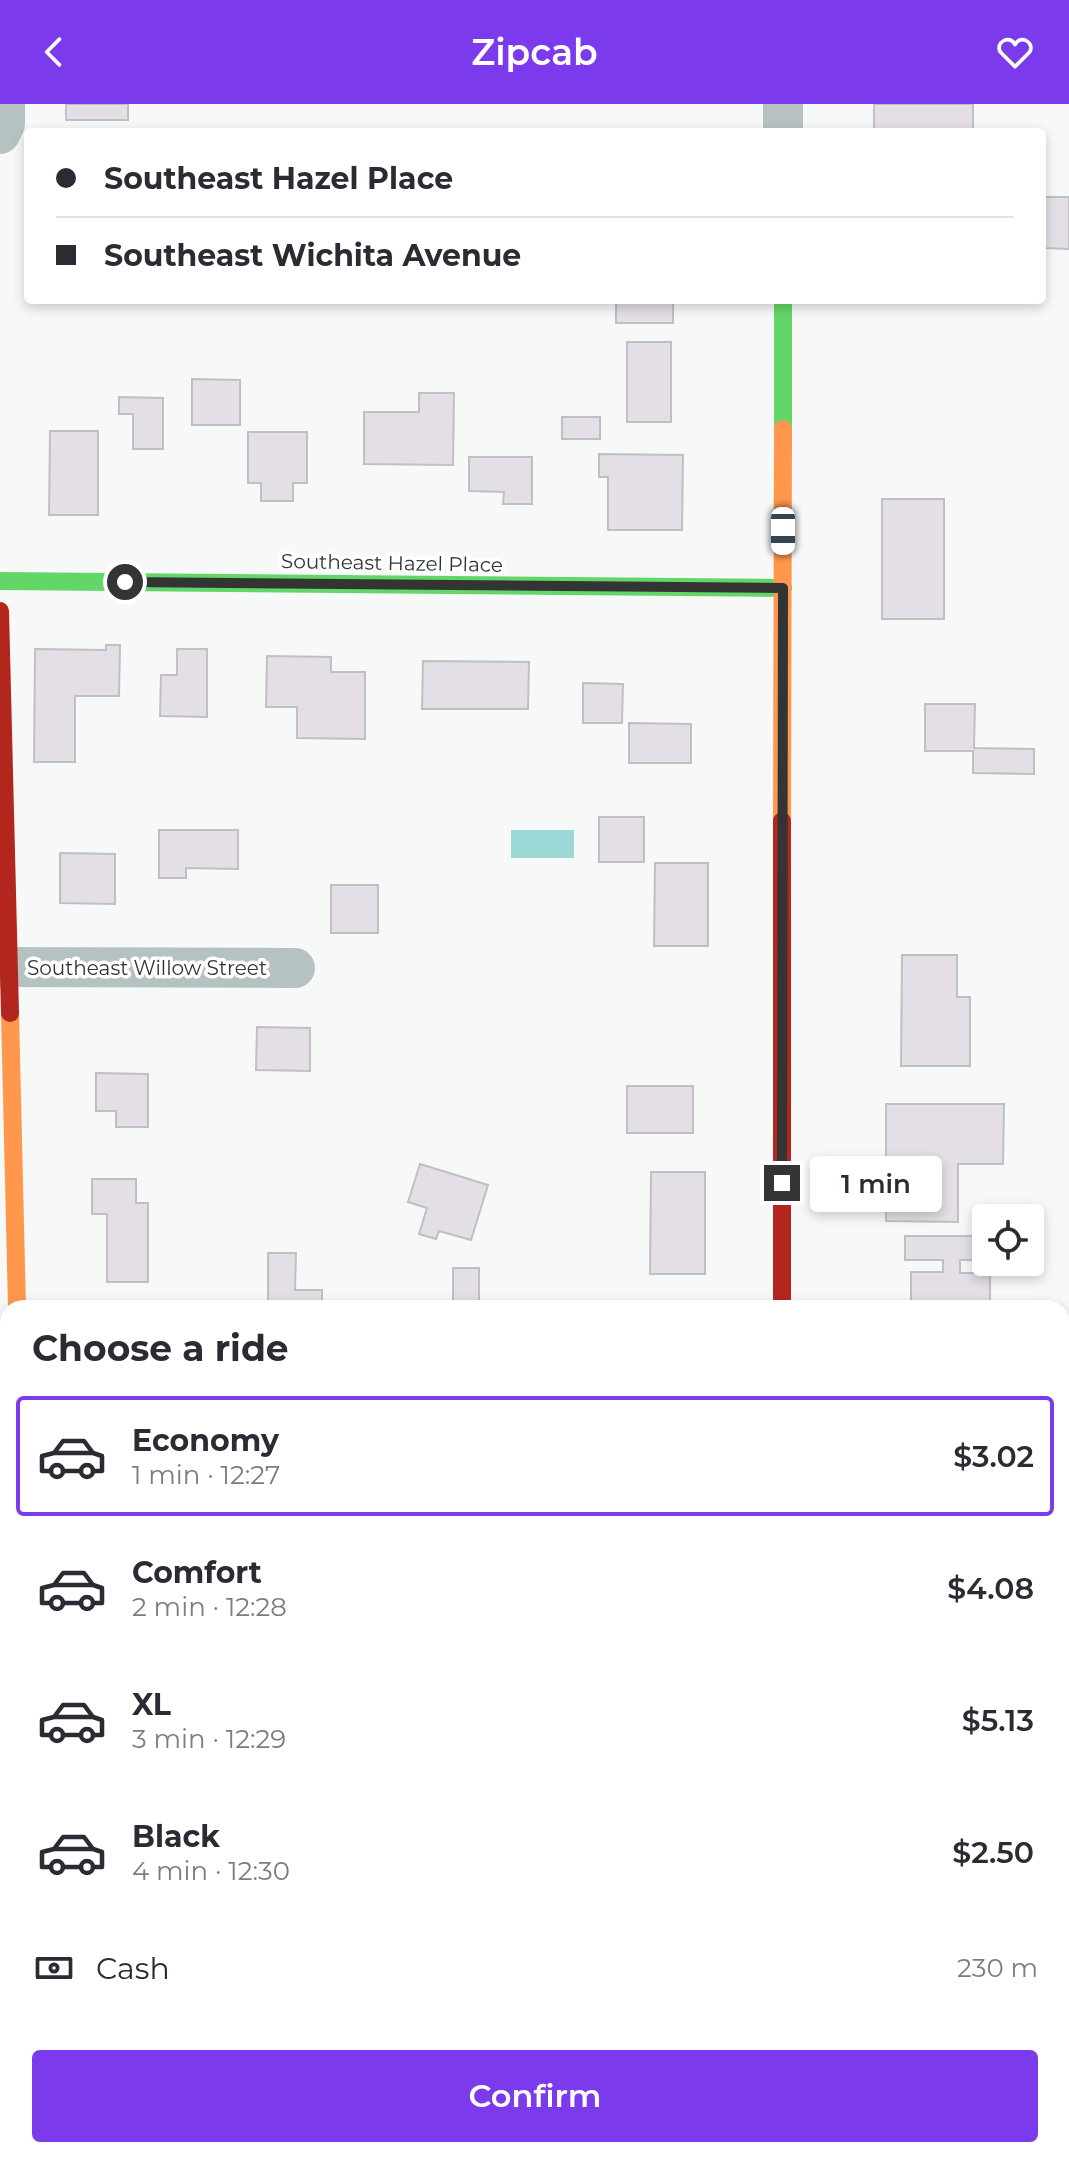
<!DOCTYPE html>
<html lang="en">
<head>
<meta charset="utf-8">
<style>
  :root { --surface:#fff; --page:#f2f2f3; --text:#2b2b33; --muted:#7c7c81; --line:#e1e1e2; --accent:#7c3aed }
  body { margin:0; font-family:Montserrat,sans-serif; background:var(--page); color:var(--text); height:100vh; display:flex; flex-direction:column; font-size:30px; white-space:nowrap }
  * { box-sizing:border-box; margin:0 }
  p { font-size:26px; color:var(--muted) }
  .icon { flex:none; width:44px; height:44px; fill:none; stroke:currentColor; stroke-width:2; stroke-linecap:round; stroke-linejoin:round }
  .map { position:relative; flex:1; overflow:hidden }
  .drawer { position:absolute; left:0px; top:1196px; width:1070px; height:858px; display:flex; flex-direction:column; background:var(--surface); border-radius:24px 24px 0 0; box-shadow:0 4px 12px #0003 }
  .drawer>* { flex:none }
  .guide { position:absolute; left:24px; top:24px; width:1022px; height:176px; border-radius:8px; box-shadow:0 4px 12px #0003; display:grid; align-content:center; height:176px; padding:0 32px; background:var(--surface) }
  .buttons { position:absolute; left:972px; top:1100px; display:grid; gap:16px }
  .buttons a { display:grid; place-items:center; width:72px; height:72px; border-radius:8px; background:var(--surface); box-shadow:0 4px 12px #0003; font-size:40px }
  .end { position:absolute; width:36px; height:36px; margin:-18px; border:10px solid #333434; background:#fff; box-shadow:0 0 0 4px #fff }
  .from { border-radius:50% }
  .bubble { position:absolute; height:56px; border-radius:8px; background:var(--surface); box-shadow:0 4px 12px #0003; font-size:26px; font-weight:600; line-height:56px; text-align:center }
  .car { position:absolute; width:24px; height:48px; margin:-24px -12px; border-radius:10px; box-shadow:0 0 6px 2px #0007; background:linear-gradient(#fff 24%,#345 0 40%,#fff 0 76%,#345 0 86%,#fff 0) }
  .guide b { display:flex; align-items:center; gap:28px; height:76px; font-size:30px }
  .guide b+b { border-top:2px solid var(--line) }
  .guide i { width:20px; height:20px; background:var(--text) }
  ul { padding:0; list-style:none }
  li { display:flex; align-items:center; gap:24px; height:120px; margin:0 16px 12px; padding:0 16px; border:4px solid transparent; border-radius:8px }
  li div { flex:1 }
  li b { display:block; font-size:30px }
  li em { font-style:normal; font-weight:600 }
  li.on { border-color:var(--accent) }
  li>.icon { width:72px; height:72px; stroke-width:1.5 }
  h2 { padding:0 32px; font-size:36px; line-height:96px }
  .pay { display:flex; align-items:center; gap:20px; height:88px; padding:0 32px; font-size:30px }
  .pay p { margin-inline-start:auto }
  .action { display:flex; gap:16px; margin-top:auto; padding:16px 32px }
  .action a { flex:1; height:92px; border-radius:8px; background:var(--accent); color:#fff; font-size:32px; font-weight:600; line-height:92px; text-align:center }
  header { display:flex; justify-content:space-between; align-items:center; height:104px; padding:0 32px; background:var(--accent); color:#fff; font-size:36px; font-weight:600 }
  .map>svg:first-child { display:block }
  .water { fill:#9cd8d5 }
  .building { fill:#e4dee7; stroke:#bfc0c0; stroke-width:2 }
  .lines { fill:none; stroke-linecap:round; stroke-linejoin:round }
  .lane { stroke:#b6c2c1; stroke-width:20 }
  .street { stroke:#b6c2c1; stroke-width:40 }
  .fast { stroke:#63d668; stroke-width:18 }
  .slow { stroke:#ff974d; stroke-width:18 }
  .jam { stroke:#b3261e; stroke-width:18 }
  .route { stroke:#333434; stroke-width:10 }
  .labels { text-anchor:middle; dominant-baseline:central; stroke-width:7; stroke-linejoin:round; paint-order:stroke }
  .street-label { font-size:20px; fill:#333434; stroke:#fff }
</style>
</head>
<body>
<header><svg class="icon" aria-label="back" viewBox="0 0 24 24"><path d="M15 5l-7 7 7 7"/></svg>Zipcab<svg class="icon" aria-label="heart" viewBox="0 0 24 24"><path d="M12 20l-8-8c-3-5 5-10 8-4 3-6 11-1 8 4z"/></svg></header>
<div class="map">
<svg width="1069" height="2053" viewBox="0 0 1069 2053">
  <rect width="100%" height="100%" fill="#f7f9f9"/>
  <!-- water -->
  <path class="water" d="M511,726h63v28h-63z"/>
  <!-- building -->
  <path class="building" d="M66,0h62v16h-62z
    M874,0h99v25l-99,3z
    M1044,93h25v52l-25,-1z
    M616,196h57v23h-57z
    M627,238h44v80h-44z
    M192,275l48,1v45h-48z
    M419,289h35l-1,72 -89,-1v-52h55z
    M119,293l44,1v51h-30v-35h-14z
    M562,313h38v22h-38z
    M50,327h48v84h-49z
    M248,328h59v51h-14v18h-32v-18h-13z
    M599,350l84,1 -1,75h-74v-53h-9z
    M469,353h63v47h-29l1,-12 -35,-1z
    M882,395h62v120h-62z
    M106,541h14l-1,51h-44v66h-41l1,-113 71,1z
    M177,545h30v68l-47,-1 1,-41h16z
    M267,552l64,1v15h34v67l-68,-1v-31h-31z
    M423,557l106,1 -1,47h-106z
    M583,579l40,1 -1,39h-39z
    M925,600h50l-1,44 60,1v25l-61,-1v-22h-48z
    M629,619l62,1v39h-62z
    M599,713h45v45h-45z
    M159,726h79v39l-52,-1v10h-27z
    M60,749l55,1v50l-55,-1z
    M655,759h53v83h-54z
    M331,781h47v48h-47z
    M902,851h55v42h13v69h-69z
    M257,923l53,1v43l-54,-1z
    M96,969l52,1v53h-32v-16h-20z
    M627,982h66v47h-66z
    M886,1000h118l-1,60h-45v58l-72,-1z
    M420,1060l68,21 -17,55 -32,-9 -3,8 -17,-5 8,-26 -19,-6z
    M651,1068h54v102h-55z
    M92,1075h44v24h12v79h-41v-68h-15z
    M905,1132h81v24h-26v13h30v35h-79v-36h32v-12h-38z
    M268,1149h28l-1,37h27v18h-54z
    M453,1164h26v40h-26z
    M1062,1340h7v36h-7z
    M119,2046h64v7h-64z
    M424,2046h80v7h-80z
    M540,2046h44v7h-44z"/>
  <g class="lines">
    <!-- lane -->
    <path class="lane" d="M1062,1246l7,-2"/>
    <!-- street -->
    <path class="street" d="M783,28v-28
      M0,30l5,-10v-20
      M0,863l295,1
      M0,1245h8
      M0,1638h8
      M28,2046v7
      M782,2046v7"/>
    <!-- fast -->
    <path class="fast" d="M783,325v-129
      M0,477l783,7"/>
    <!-- slow -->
    <path class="slow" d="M782,717l1,-392
      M10,909l7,295"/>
    <!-- jam -->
    <path class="jam" d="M0,507l10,402
      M782,1204v-487"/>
  </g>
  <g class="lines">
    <!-- route -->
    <path class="route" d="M125,478l658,6 -1,595"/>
  </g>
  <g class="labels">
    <!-- street labels -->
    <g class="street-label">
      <text transform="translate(392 459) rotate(1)">Southeast Hazel Place</text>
      <text x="147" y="864">Southeast Willow Street</text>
    </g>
  </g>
</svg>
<div class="buttons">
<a><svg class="icon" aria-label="locate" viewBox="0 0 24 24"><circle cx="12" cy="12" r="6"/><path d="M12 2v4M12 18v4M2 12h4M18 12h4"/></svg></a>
</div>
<i class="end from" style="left:125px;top:478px"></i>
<i class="end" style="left:782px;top:1079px"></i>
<div class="bubble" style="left:810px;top:1052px;width:132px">1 min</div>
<i class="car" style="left:783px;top:427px;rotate:180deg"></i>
<div class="guide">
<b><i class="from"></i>Southeast Hazel Place</b>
<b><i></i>Southeast Wichita Avenue</b>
</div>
<section class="drawer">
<h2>Choose a ride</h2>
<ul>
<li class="on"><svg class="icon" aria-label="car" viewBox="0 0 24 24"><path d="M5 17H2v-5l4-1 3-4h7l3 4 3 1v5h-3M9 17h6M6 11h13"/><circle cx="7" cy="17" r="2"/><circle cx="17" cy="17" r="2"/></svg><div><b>Economy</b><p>1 min · 12:27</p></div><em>$3.02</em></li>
<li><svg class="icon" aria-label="car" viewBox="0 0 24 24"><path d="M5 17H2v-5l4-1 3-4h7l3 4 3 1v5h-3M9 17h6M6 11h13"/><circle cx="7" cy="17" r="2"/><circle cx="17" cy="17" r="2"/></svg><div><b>Comfort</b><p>2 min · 12:28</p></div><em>$4.08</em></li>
<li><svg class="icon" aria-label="car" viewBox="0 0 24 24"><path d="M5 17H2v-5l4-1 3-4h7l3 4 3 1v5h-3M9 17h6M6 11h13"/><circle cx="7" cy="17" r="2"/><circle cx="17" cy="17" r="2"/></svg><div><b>XL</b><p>3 min · 12:29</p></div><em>$5.13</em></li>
<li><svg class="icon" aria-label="car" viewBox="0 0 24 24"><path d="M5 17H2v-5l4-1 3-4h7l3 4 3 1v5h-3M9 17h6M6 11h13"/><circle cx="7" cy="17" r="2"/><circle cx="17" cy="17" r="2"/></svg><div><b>Black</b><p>4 min · 12:30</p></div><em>$2.50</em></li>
</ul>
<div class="pay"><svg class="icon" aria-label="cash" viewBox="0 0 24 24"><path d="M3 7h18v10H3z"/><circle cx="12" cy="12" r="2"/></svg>Cash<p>230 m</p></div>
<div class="action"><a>Confirm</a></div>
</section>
</div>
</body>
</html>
